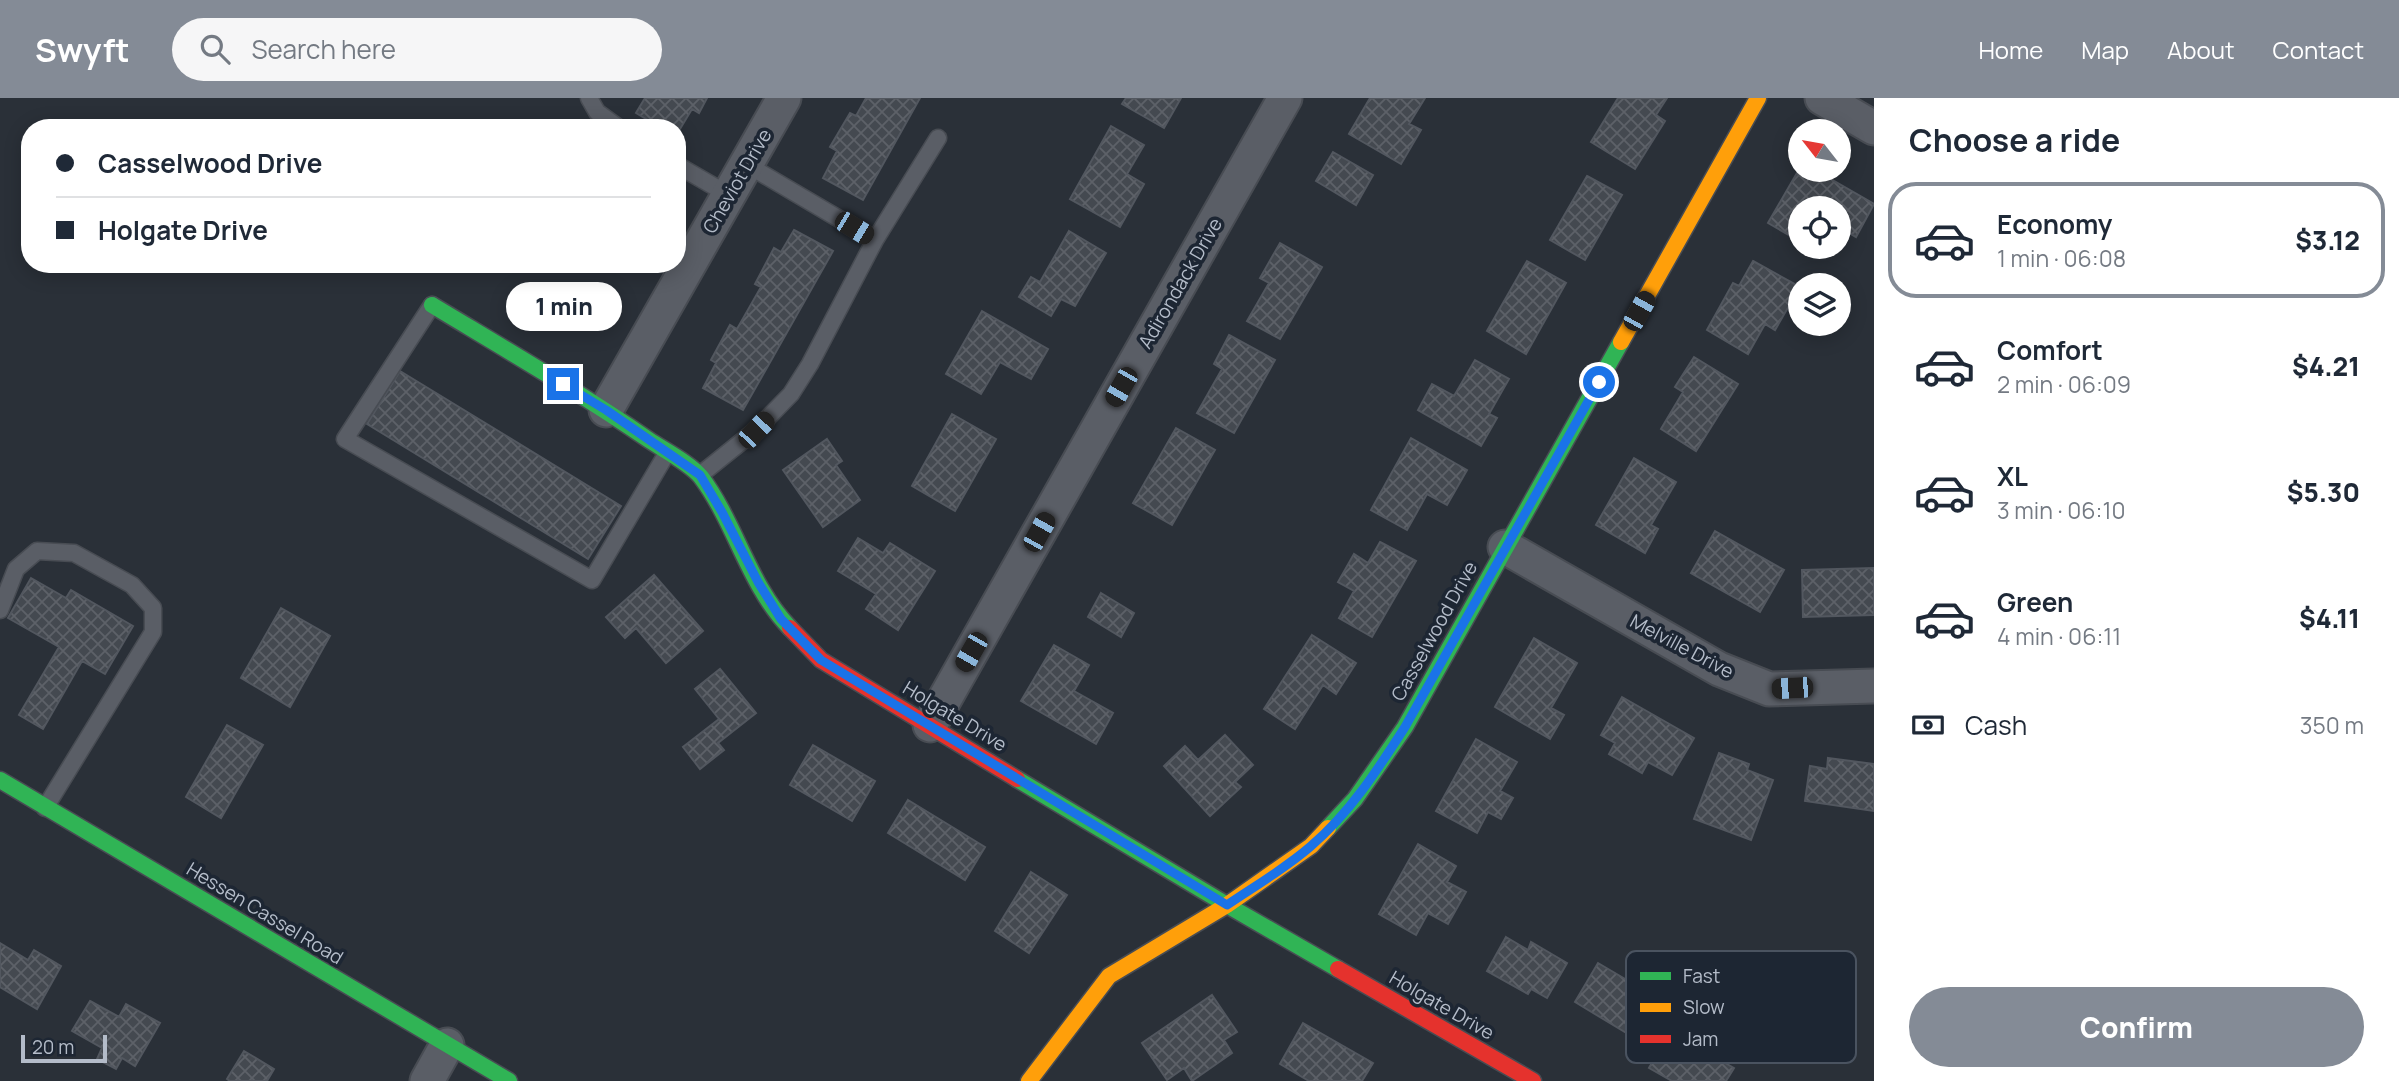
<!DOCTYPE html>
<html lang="en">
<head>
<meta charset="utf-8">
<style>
  :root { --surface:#fff; --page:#f6f6f7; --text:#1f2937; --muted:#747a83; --line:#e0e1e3; --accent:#848b96 }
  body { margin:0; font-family:Manrope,sans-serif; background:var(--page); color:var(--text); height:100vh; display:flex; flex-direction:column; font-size:26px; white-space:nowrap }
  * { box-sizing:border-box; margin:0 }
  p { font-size:23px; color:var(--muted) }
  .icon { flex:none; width:38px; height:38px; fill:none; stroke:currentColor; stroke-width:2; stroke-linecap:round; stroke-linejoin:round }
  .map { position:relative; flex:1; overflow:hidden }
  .details { display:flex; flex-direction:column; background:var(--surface); width:525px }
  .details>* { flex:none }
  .guide { position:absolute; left:21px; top:21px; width:665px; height:154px; border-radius:28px; box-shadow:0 4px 18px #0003; display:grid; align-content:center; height:154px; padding:0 35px; background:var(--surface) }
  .needle { width:46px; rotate:301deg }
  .tools { position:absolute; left:1788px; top:21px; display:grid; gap:14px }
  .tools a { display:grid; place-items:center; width:63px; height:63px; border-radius:50%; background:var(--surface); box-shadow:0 4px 18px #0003; font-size:35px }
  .scale { position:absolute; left:21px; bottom:18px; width:86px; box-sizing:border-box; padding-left:7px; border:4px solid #b4bcc9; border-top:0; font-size:19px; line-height:24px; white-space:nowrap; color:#b4bcc9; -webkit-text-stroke:5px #1d2633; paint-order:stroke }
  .end { position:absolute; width:32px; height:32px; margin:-16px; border:9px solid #1a73e8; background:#fff; box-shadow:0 0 0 4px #fff }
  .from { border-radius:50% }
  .bubble { position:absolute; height:49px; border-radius:24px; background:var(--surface); box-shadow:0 4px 18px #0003; font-size:23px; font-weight:800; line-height:49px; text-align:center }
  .car { position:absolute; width:21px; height:42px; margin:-21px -10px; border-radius:9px; box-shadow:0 0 5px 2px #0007; background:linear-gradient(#222 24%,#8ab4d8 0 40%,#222 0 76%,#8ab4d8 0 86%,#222 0) }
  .guide b { display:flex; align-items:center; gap:24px; height:66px; font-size:26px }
  .guide b+b { border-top:2px solid var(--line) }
  .guide i { width:18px; height:18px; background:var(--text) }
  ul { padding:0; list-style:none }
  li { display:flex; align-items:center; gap:21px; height:116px; margin:0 14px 10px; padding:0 21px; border:4px solid transparent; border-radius:28px }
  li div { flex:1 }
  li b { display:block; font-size:26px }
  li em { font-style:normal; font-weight:800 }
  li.selected { border-color:var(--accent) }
  li>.icon { width:63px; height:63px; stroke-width:1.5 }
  h2 { padding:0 35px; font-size:32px; line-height:84px }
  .pay { display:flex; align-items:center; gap:18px; height:77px; padding:0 35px; font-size:26px }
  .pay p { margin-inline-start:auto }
  .button { display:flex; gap:14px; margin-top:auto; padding:14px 35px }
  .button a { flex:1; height:80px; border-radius:42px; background:var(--accent); color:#fff; font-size:28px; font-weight:800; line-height:80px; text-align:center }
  header { display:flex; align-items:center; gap:42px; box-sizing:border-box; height:98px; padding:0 35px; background:var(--accent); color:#fff }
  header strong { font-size:33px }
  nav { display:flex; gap:38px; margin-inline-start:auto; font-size:24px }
  .search { width:490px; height:63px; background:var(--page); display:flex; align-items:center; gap:18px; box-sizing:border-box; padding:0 24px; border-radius:38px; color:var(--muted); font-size:26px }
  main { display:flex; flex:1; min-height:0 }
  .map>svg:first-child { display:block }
  .building { fill:url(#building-cross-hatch); stroke:#52575f; stroke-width:2 }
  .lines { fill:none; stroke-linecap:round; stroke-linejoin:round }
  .lane-casing { stroke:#484c53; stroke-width:19 }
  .street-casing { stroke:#484c53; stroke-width:37 }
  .fast-casing { stroke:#484c53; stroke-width:19 }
  .slow-casing { stroke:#484c53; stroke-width:19 }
  .jam-casing { stroke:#484c53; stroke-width:19 }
  .lane { stroke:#5a5e66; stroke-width:16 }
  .street { stroke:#5a5e66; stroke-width:33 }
  .fast { stroke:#30b455; stroke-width:16 }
  .slow { stroke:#ff9f0a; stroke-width:16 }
  .jam { stroke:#e5322d; stroke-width:16 }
  .route { stroke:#1a73e8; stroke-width:9 }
  .labels { text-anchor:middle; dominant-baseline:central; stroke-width:7; stroke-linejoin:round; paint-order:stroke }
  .street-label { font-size:19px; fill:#b4bcc9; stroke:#1d2633 }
  .key { fill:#1d2633; stroke:#4a5360; stroke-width:2 }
  .key-label { font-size:19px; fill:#b4bcc9 }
</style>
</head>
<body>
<header>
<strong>Swyft</strong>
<div class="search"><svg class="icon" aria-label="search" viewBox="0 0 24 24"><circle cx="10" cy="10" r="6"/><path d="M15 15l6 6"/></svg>Search here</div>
<nav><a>Home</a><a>Map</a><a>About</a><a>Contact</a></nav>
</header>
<main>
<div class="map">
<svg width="1874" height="983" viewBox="0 0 1874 983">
  <defs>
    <pattern id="building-cross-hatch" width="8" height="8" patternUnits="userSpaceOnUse" patternTransform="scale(1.75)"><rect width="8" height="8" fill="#444950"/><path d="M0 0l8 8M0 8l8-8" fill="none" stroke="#5d6168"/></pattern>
  </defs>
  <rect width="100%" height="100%" fill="#2a3038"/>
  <!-- building -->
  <path class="building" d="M645,0h62l-8,15 -7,-4 -15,25v-6h-16l-25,-15z
    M866,0h54l-57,102 -40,-22 14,-27 -7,-4 20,-34 6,3z
    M1126,0h55l-17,30 -42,-24z
    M1370,0h55l-16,26 12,6 -20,34 -52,-30z
    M1618,0h49l-11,17 9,6 -30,48 -44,-27z
    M1111,28l33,19 -17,29 17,10 -24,43 -50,-28z
    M1333,54l40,23 -17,30 -40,-24z
    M1801,68v4h14l59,34 -18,33 -17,-10v-19h-38v34l-33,-19z
    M1587,78l35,19 -37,65 -35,-20z
    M794,132l39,21 -90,159 -40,-22 13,-25 -5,-3 19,-35 7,4 24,-42 -6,-3 19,-36 7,4z
    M1069,133l37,22 -31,53 -14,-7 -10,17 -32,-19 12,-20 9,5z
    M1280,145l42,24 -42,72 -33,-18 22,-38 -9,-5z
    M1527,163l39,22 -40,71 -39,-23z
    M1753,163l47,26 -25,43 -10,-6 -17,30 -41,-24 26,-47 6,3z
    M982,213l66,38 -17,30 -31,-17 -19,32 -35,-20z
    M1229,237l46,25 -41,73 -37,-20 25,-44 -8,-5z
    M1694,259l44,27 -42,67 -35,-22 22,-37 -8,-5z
    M1475,262l34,19 -20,35 8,4 -16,28 -63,-36 14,-26 22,12z
    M400,273l221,135 -33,53 -221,-135z
    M952,316l44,25 -41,72 -43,-25z
    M1176,330l39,22 -43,75 -39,-22z
    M1411,340l56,32 -20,35 -20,-11 -20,36 -36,-20z
    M827,341l15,22 -6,4 24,35 -37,27 -40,-57z
    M1634,360l42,24 -25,43 7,4 -13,24 -49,-28z
    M1715,433l69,39 -24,42 -69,-39z
    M858,440l25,15 7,-10 45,28 -37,59 -32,-21 10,-15 -38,-23z
    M1380,444l36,19 -44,76 -33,-19 15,-27 -16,-9 16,-28 14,9z
    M1874,470v47l-71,2 -1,-47z
    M654,477l49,56 -37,32 -30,-35 -11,10 -19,-21z
    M31,480l35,20 5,-8 62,36 -28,48 -23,-13 -39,68 -24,-14 40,-68 -51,-29z
    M1101,495l33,20 -13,24 -33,-20z
    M281,510l49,28 -40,71 -49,-29z
    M1312,537l44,28 -20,31 -13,-9 -28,44 -31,-20z
    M1534,540l43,25 -26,45 13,7 -14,24 -55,-32z
    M1054,547l35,20 -15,26 39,22 -17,31 -75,-43z
    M720,571l36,44 -38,30 6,7 -24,19 -17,-22 36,-28 -24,-30z
    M1622,599l72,41 -22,37 -24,-13 -6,11 -33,-19 6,-11 -14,-8z
    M227,627l36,20 -42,73 -35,-21z
    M1225,637l28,30 -18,17 6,5 -31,29 -46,-50 21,-20 13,14z
    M1476,641l41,23 -17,29 13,7 -12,21 -13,-7 -11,21 -41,-22z
    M813,647l62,36 -23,40 -62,-36z
    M1719,655l30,11 -2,6 26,10 -22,60 -57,-21z
    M1828,660l46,6v47l-69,-10 5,-35 17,3z
    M908,702l77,47 -20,33 -77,-47z
    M1418,746l38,22 -9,16 19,10 -18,32 -20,-11 -12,22 -37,-21z
    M1031,774l36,23 -38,58 -34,-22z
    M1506,839l22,13 3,-8 36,21 -20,35 -16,-9 -3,5 -41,-23z
    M0,845l28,17 6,-10 27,16 -24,43 -37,-22z
    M1598,865l34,20 12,-20 30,18 -36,59 -63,-38z
    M1212,897l25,37 -13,8 8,13 -40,28 -8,-13 -17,12 -25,-37z
    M90,903l29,16 7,-13 34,19 -25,43 -13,-8 -6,11 -19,-10 5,-11 -30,-17z
    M1303,925l70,40 -11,18h-53l-29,-17z
    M1671,932l22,13 7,-11 28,16 -8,12 14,8 -8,13h-54l-23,-13z
    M244,953l30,18 -7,12h-37l-3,-2z"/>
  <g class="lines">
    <!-- lane casing -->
    <g class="lane-casing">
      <path id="lane" d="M589,0l8,14 22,16
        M677,67l52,30
        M875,142l63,-102
        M432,207l-87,134 247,141 75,-127
        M700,377l56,-45 35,-36 19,-30 65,-124 -129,-76
        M0,512l16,-41 21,-18 37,2 58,32 21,23v24l-108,176"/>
    </g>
    <!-- street casing -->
    <g class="street-casing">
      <path id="street" d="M1822,0l52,30
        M606,312l178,-312
        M1505,449l214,122 50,20 105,-3
        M930,627l355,-627
        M427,983l20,-36"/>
    </g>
    <!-- fast casing -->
    <g class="fast-casing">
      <path id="fast" d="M432,207c73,44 147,87 217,135 15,10 42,24 52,37 35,47 48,109 89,151
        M1017,681l210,126 111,64
        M0,682l509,301
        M1328,730l27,-29 50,-72 216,-385"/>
    </g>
    <!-- slow casing -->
    <g class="slow-casing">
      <path id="slow" d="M1621,244l137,-244
        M1029,983l80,-105 118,-71 84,-59 17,-18"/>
    </g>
    <!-- jam casing -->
    <g class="jam-casing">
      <path id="jam" d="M790,530l31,32 196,119
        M1338,871l195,112"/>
    </g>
    <!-- lane -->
    <use href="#lane" class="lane"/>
    <!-- street -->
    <use href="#street" class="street"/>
    <!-- fast -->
    <use href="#fast" class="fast"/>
    <!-- slow -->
    <use href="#slow" class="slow"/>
    <!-- jam -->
    <use href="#jam" class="jam"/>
  </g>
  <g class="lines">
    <!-- route -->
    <path class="route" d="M563,286l43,26 94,65 22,37 36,70 23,37 40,41 406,245c28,-19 59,-37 84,-59 39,-33 67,-77 94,-119l194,-345"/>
  </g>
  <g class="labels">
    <!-- street labels -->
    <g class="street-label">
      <text transform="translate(737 83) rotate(-60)">Cheviot Drive</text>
      <text transform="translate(1180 185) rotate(-60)">Adirondack Drive</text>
      <text transform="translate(1434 533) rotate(-61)">Casselwood Drive</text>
      <text transform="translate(1682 548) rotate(28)">Melville Drive</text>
      <text transform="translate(955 618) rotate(31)">Holgate Drive</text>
      <text transform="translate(265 815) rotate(31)">Hessen Cassel Road</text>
      <text transform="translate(1442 907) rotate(30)">Holgate Drive</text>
    </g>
  </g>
  <!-- legend -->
  <rect x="1626" y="853" width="230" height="112" rx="10" class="key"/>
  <rect x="1640" y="874" width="31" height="8" fill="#30b455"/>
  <rect x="1640" y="905" width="31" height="9" fill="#ff9f0a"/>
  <rect x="1640" y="937" width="31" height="8" fill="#e5322d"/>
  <g class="key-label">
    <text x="1683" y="885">Fast</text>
    <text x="1683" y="916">Slow</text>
    <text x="1683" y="948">Jam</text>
  </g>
</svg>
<div class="tools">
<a><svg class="needle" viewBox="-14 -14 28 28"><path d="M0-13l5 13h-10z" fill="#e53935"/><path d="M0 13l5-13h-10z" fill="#747a83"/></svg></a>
<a><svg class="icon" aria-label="locate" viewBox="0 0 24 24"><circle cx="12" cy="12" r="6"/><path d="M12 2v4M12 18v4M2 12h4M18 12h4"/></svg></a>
<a><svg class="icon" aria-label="layers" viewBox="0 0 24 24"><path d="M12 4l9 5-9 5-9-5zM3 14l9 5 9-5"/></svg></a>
</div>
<div class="scale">20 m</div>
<i class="end from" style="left:1599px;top:284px"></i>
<i class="end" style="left:563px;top:286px"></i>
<div class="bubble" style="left:506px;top:184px;width:116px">1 min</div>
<i class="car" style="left:854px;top:130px;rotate:121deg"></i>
<i class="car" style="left:1639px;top:213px;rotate:29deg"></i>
<i class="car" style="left:1121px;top:289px;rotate:210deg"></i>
<i class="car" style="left:756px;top:332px;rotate:44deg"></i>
<i class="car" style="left:1039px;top:434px;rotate:29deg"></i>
<i class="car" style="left:971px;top:554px;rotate:210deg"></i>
<i class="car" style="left:1792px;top:590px;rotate:267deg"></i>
<div class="guide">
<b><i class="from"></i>Casselwood Drive</b>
<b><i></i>Holgate Drive</b>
</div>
</div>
<section class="details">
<h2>Choose a ride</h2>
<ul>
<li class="selected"><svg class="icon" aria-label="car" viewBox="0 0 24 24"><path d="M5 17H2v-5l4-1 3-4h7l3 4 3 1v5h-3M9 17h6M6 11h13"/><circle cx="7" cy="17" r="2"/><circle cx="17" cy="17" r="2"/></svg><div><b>Economy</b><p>1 min · 06:08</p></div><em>$3.12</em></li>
<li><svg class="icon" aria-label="car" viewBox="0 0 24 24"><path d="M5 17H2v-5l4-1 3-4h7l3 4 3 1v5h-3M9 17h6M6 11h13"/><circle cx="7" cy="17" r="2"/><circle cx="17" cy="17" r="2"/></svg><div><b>Comfort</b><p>2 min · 06:09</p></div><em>$4.21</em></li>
<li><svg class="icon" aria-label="car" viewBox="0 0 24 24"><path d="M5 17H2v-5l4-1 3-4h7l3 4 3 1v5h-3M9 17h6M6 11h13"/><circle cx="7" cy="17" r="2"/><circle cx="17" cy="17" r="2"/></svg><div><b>XL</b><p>3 min · 06:10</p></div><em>$5.30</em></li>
<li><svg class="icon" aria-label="car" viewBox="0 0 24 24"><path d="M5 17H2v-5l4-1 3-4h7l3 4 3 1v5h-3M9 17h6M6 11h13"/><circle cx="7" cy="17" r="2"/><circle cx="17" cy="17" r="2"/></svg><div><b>Green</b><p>4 min · 06:11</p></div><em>$4.11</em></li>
</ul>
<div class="pay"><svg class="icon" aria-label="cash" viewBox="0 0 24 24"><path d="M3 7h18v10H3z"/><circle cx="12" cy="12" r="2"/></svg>Cash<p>350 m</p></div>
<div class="button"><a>Confirm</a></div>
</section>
</main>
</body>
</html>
